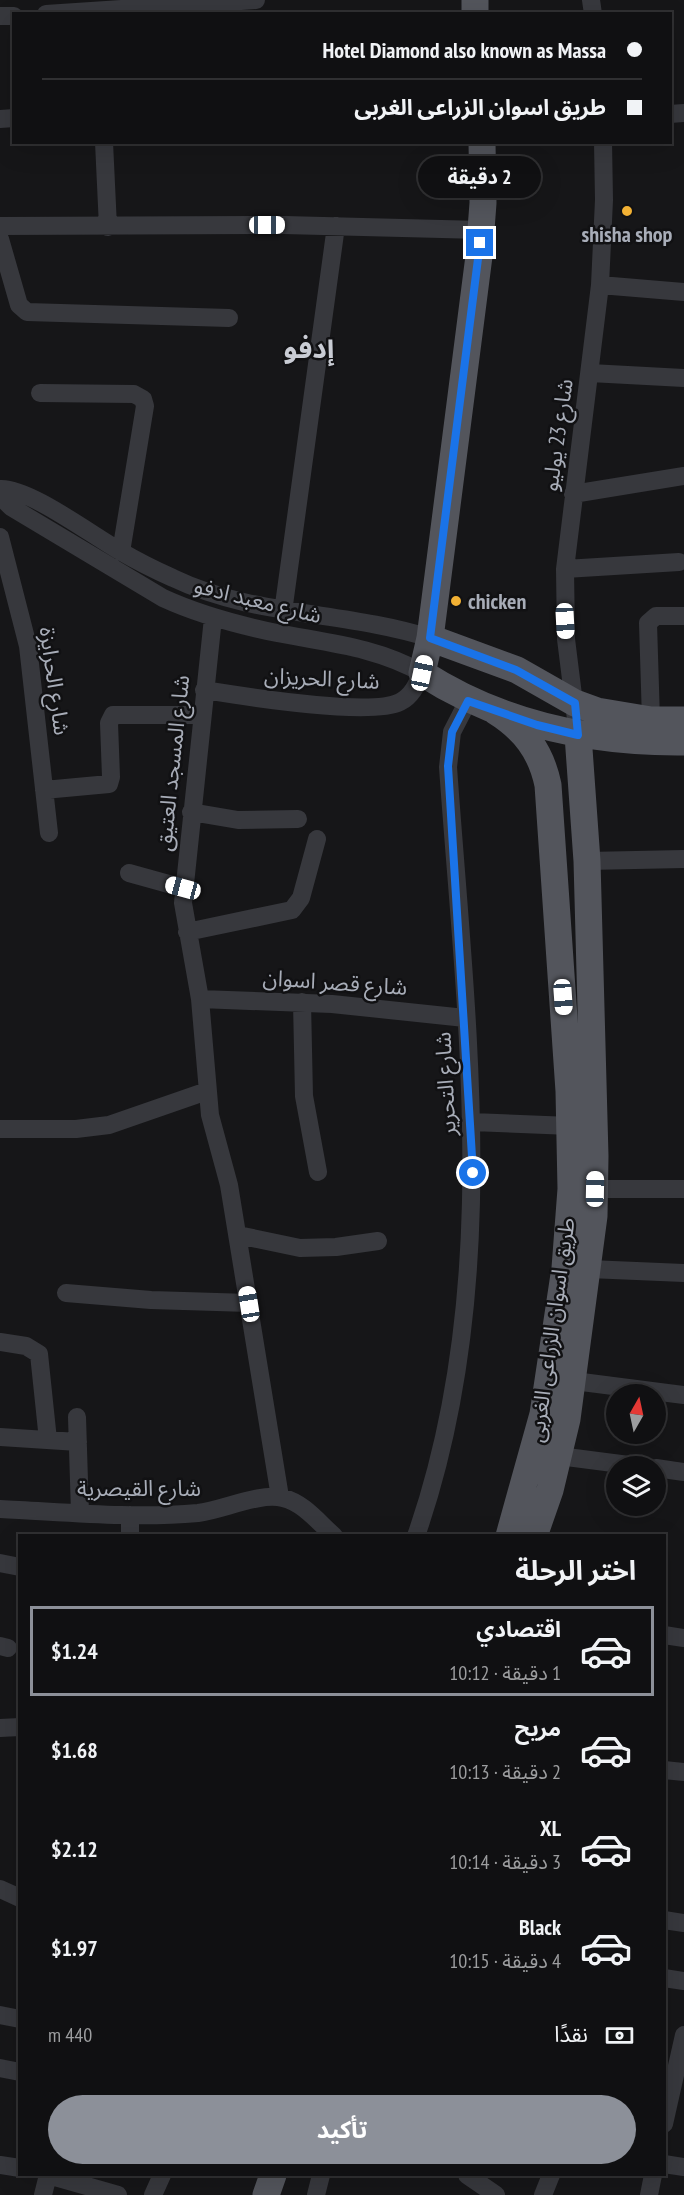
<!DOCTYPE html>
<html lang="ar">
<head>
<meta charset="utf-8">
<style>
  :root { --surface:#101012; --page:#1e1e20; --text:#f1f3f6; --muted:#9c9d9f; --line:#303032; --accent:#8c9099 }
  body { margin:0; font-family:"PT Sans Narrow","Noto Sans Arabic",sans-serif; background:var(--page); color:var(--text); direction:rtl; height:100vh; display:flex; flex-direction:column; font-size:22px; white-space:nowrap }
  * { box-sizing:border-box; margin:0 }
  p { font-size:20px; color:var(--muted) }
  .icon { flex:none; width:33px; height:33px; fill:none; stroke:currentColor; stroke-width:2; stroke-linecap:round; stroke-linejoin:round }
  .map { position:relative; flex:1; overflow:hidden; direction:ltr }
  .side { position:absolute; left:18px; top:1534px; width:648px; height:642px; display:flex; flex-direction:column; background:var(--surface); border-radius:0px; box-shadow:0 6px 24px #0002,0 0 0 2px var(--line); direction:rtl }
  .side>* { flex:none }
  .top-card { position:absolute; left:12px; top:12px; width:660px; height:132px; border-radius:0px; box-shadow:0 6px 24px #0002,0 0 0 2px var(--line); direction:rtl; display:grid; align-content:center; height:132px; padding:0 30px; background:var(--surface) }
  .needle { width:39px; rotate:9deg }
  .buttons { position:absolute; left:606px; top:1384px; display:grid; gap:12px }
  .buttons a { display:grid; place-items:center; width:60px; height:60px; border-radius:50%; background:var(--surface); box-shadow:0 6px 24px #0002,0 0 0 2px var(--line); font-size:30px }
  .end { position:absolute; width:27px; height:27px; margin:-14px; border:8px solid #1a73e8; background:#fff; box-shadow:0 0 0 3px #fff }
  .from { border-radius:50% }
  .bubble { position:absolute; height:42px; border-radius:21px; background:var(--surface); box-shadow:0 6px 24px #0002,0 0 0 2px var(--line); font-size:20px; font-weight:700; line-height:42px; text-align:center; direction:rtl }
  .car { position:absolute; width:18px; height:36px; margin:-18px -9px; border-radius:8px; box-shadow:0 0 4px 2px #0007; background:linear-gradient(#fff 24%,#345 0 40%,#fff 0 76%,#345 0 86%,#fff 0) }
  .top-card b { display:flex; align-items:center; gap:21px; height:57px; font-size:22px }
  .top-card b+b { border-top:2px solid var(--line) }
  .top-card i { width:15px; height:15px; background:var(--text) }
  ul { padding:0; list-style:none }
  li { display:flex; align-items:center; gap:18px; height:90px; margin:0 12px 9px; padding:0 18px; border:3px solid transparent; border-radius:0px }
  li div { flex:1 }
  li b { display:block; font-size:22px }
  li em { font-style:normal; font-weight:700 }
  li.current { border-color:var(--accent) }
  li>.icon { width:54px; height:54px; stroke-width:1.5 }
  h2 { padding:0 30px; font-size:27px; line-height:72px }
  .pay { display:flex; align-items:center; gap:15px; height:66px; padding:0 30px; font-size:22px }
  .pay p { margin-inline-start:auto }
  .cta { display:flex; gap:12px; margin-top:auto; padding:12px 30px }
  .cta a { flex:1; height:69px; border-radius:36px; background:var(--accent); color:#fff; font-size:24px; font-weight:700; line-height:69px; text-align:center }
  .map>svg:first-child { display:block }
  .lines { fill:none; stroke-linecap:round; stroke-linejoin:round }
  .street { stroke:#37383d; stroke-width:18 }
  .primary { stroke:#53555c; stroke-width:27 }
  .route { stroke:#1a73e8; stroke-width:8 }
  .poi-dot { fill:#f2b134; stroke:#111113; stroke-width:2 }
  .labels { text-anchor:middle; dominant-baseline:central; stroke-width:5; stroke-linejoin:round; paint-order:stroke }
  .poi-label { font-size:22px; font-weight:bold; fill:#a8adb8; stroke:#111113 }
  .street-label { font-size:22px; fill:#a8adb8; stroke:#111113 }
  .district-label { font-size:28px; font-weight:bold; fill:#c9ccd4; stroke:#111113 }
</style>
</head>
<body>
<div class="map">
<svg width="684" height="2195" viewBox="0 0 684 2195">
  <rect width="100%" height="100%" fill="#161618"/>
  <g class="lines">
    <!-- street -->
    <path class="street" d="M591,0l2,14
      M46,14l210,-14
      M0,16h14
      M670,114l14,-1
      M0,119l14,-1
      M104,142l4,85
      M0,226l284,-1 197,5
      M0,239l19,66 8,7 202,6
      M600,285l84,7
      M590,373l94,5
      M40,393l94,1 9,5 2,7 -24,146
      M0,489c28,-2 93,47 120,62 17,10 35,19 53,27 81,39 172,33 257,60
      M573,494l111,-18
      M0,496l11,11 152,91c37,17 75,27 114,35 51,10 99,14 145,40 -5,11 -10,23 -22,29 -30,15 -158,-6 -196,-12
      M0,537l28,109 21,187
      M565,569l114,-7
      M283,612l53,-386
      M213,618l-30,285 17,96 10,116 19,70 51,312
      M651,720l-3,-97 8,-7h28
      M578,735l-12,-96 -1,-70 35,-284 4,-85 -1,-58
      M44,790l65,-6 2,-7 -2,-54 4,-8h88
      M191,812l47,8 60,-1
      M587,861l97,-2
      M129,873l54,15
      M187,932l105,-22 9,-12 16,-59
      M200,999l132,5 133,14
      M302,1002l2,94 14,76
      M472,1122l99,4
      M0,1129h76l33,-4 98,-34
      M595,1189h89
      M238,1235l62,13 36,-1 42,-6
      M589,1269l95,4
      M66,1293l85,7 98,3
      M0,1342l26,4 13,8 9,86
      M574,1381l110,14
      M77,1417l3,96
      M0,1437l78,5
      M559,1456l85,11
      M656,1468l28,4
      M0,1509c65,3 132,10 198,4 25,-3 62,-21 85,-15 21,5 35,24 51,38
      M130,1536v-21
      M416,1536c87,-249 50,-513 32,-769l4,-35 16,-31
      M0,1563l20,4
      M664,1635l20,3
      M0,1646l8,2
      M0,1728l20,-1
      M664,1770l20,2
      M0,1889l20,9
      M664,1920l20,3
      M664,1978l20,3
      M0,2015l20,4
      M0,2068l20,4
      M664,2124l20,-89
      M664,2164l20,3
      M0,2165l20,3
      M48,2175l70,20
      M467,2175l29,20
      M43,2195l5,-20
      M153,2195l9,-20
      M316,2195l5,-20
      M543,2195l8,-20
      M649,2195l4,-20"/>
    <!-- primary -->
    <path class="primary" d="M475,0v14
      M482,142l1,61 -4,53 -49,382 -8,35c79,51 168,70 262,69
      M430,638l87,32 58,33 22,8 54,9h33
      M495,711c29,18 46,40 53,74l21,306 2,98 -6,79 -22,146 -34,122
      M534,1536l16,-46 17,-71 27,-203 1,-60 -8,-295 -9,-126
      M266,2195l7,-20"/>
  </g>
  <g class="lines">
    <!-- route -->
    <path class="route" d="M473,1173l-25,-407 4,-34 16,-31 69,24 41,10 -3,-32 -59,-33 -86,-32 50,-395"/>
  </g>
  <!-- markers -->
  <g class="poi-dot">
    <circle cx="627" cy="211" r="6"/>
    <circle cx="456" cy="601" r="6"/>
  </g>
  <g class="labels">
    <!-- poi labels -->
    <g class="poi-label">
      <text x="627" y="234">shisha shop</text>
      <text x="468" y="601" text-anchor="start">chicken</text>
    </g>
    <!-- street labels -->
    <g class="street-label">
      <text transform="translate(557 435) rotate(-82)">شارع 23 يوليو</text>
      <text transform="translate(258 600) rotate(14)">شارع معبد ادفو</text>
      <text transform="translate(322 678) rotate(3)">شارع الحريزان</text>
      <text transform="translate(55 681) rotate(82)">شارع الحرايزة</text>
      <text transform="translate(172 763) rotate(-84)">شارع المسجد العتيق</text>
      <text transform="translate(335 982) rotate(4)">شارع قصر اسوان</text>
      <text transform="translate(445 1084) rotate(-93)">شارع التحرير</text>
      <text transform="translate(551 1330) rotate(-82)">طريق اسوان الزراعى الغربى</text>
      <text x="139" y="1488">شارع القيصرية</text>
    </g>
    <!-- district labels -->
    <g class="district-label">
      <text x="309" y="347">إدفو</text>
    </g>
  </g>
</svg>
<div class="buttons">
<a><svg class="needle" viewBox="-14 -14 28 28"><path d="M0-13l5 13h-10z" fill="#e53935"/><path d="M0 13l5-13h-10z" fill="#9c9d9f"/></svg></a>
<a><svg class="icon" aria-label="layers" viewBox="0 0 24 24"><path d="M12 4l9 5-9 5-9-5zM3 14l9 5 9-5"/></svg></a>
</div>
<i class="end from" style="left:473px;top:1173px"></i>
<i class="end" style="left:480px;top:243px"></i>
<div class="bubble" style="left:418px;top:156px;width:123px">2 دقيقة</div>
<i class="car" style="left:267px;top:225px;rotate:90deg"></i>
<i class="car" style="left:565px;top:621px;rotate:177deg"></i>
<i class="car" style="left:422px;top:673px;rotate:12deg"></i>
<i class="car" style="left:183px;top:888px;rotate:285deg"></i>
<i class="car" style="left:563px;top:997px;rotate:176deg"></i>
<i class="car" style="left:595px;top:1189px;rotate:1deg"></i>
<i class="car" style="left:249px;top:1304px;rotate:351deg"></i>
<div class="top-card">
<b><i class="from"></i>Hotel Diamond also known as Massa</b>
<b><i></i>طريق اسوان الزراعى الغربى</b>
</div>
<section class="side">
<h2>اختر الرحلة</h2>
<ul>
<li class="current"><svg class="icon" aria-label="car" viewBox="0 0 24 24"><path d="M5 17H2v-5l4-1 3-4h7l3 4 3 1v5h-3M9 17h6M6 11h13"/><circle cx="7" cy="17" r="2"/><circle cx="17" cy="17" r="2"/></svg><div><b>اقتصادي</b><p>1 دقيقة · 10:12</p></div><em>$1.24</em></li>
<li><svg class="icon" aria-label="car" viewBox="0 0 24 24"><path d="M5 17H2v-5l4-1 3-4h7l3 4 3 1v5h-3M9 17h6M6 11h13"/><circle cx="7" cy="17" r="2"/><circle cx="17" cy="17" r="2"/></svg><div><b>مريح</b><p>2 دقيقة · 10:13</p></div><em>$1.68</em></li>
<li><svg class="icon" aria-label="car" viewBox="0 0 24 24"><path d="M5 17H2v-5l4-1 3-4h7l3 4 3 1v5h-3M9 17h6M6 11h13"/><circle cx="7" cy="17" r="2"/><circle cx="17" cy="17" r="2"/></svg><div><b>XL</b><p>3 دقيقة · 10:14</p></div><em>$2.12</em></li>
<li><svg class="icon" aria-label="car" viewBox="0 0 24 24"><path d="M5 17H2v-5l4-1 3-4h7l3 4 3 1v5h-3M9 17h6M6 11h13"/><circle cx="7" cy="17" r="2"/><circle cx="17" cy="17" r="2"/></svg><div><b>Black</b><p>4 دقيقة · 10:15</p></div><em>$1.97</em></li>
</ul>
<div class="pay"><svg class="icon" aria-label="cash" viewBox="0 0 24 24"><path d="M3 7h18v10H3z"/><circle cx="12" cy="12" r="2"/></svg>نقدًا<p>440 m</p></div>
<div class="cta"><a>تأكيد</a></div>
</section>
</div>
</body>
</html>
